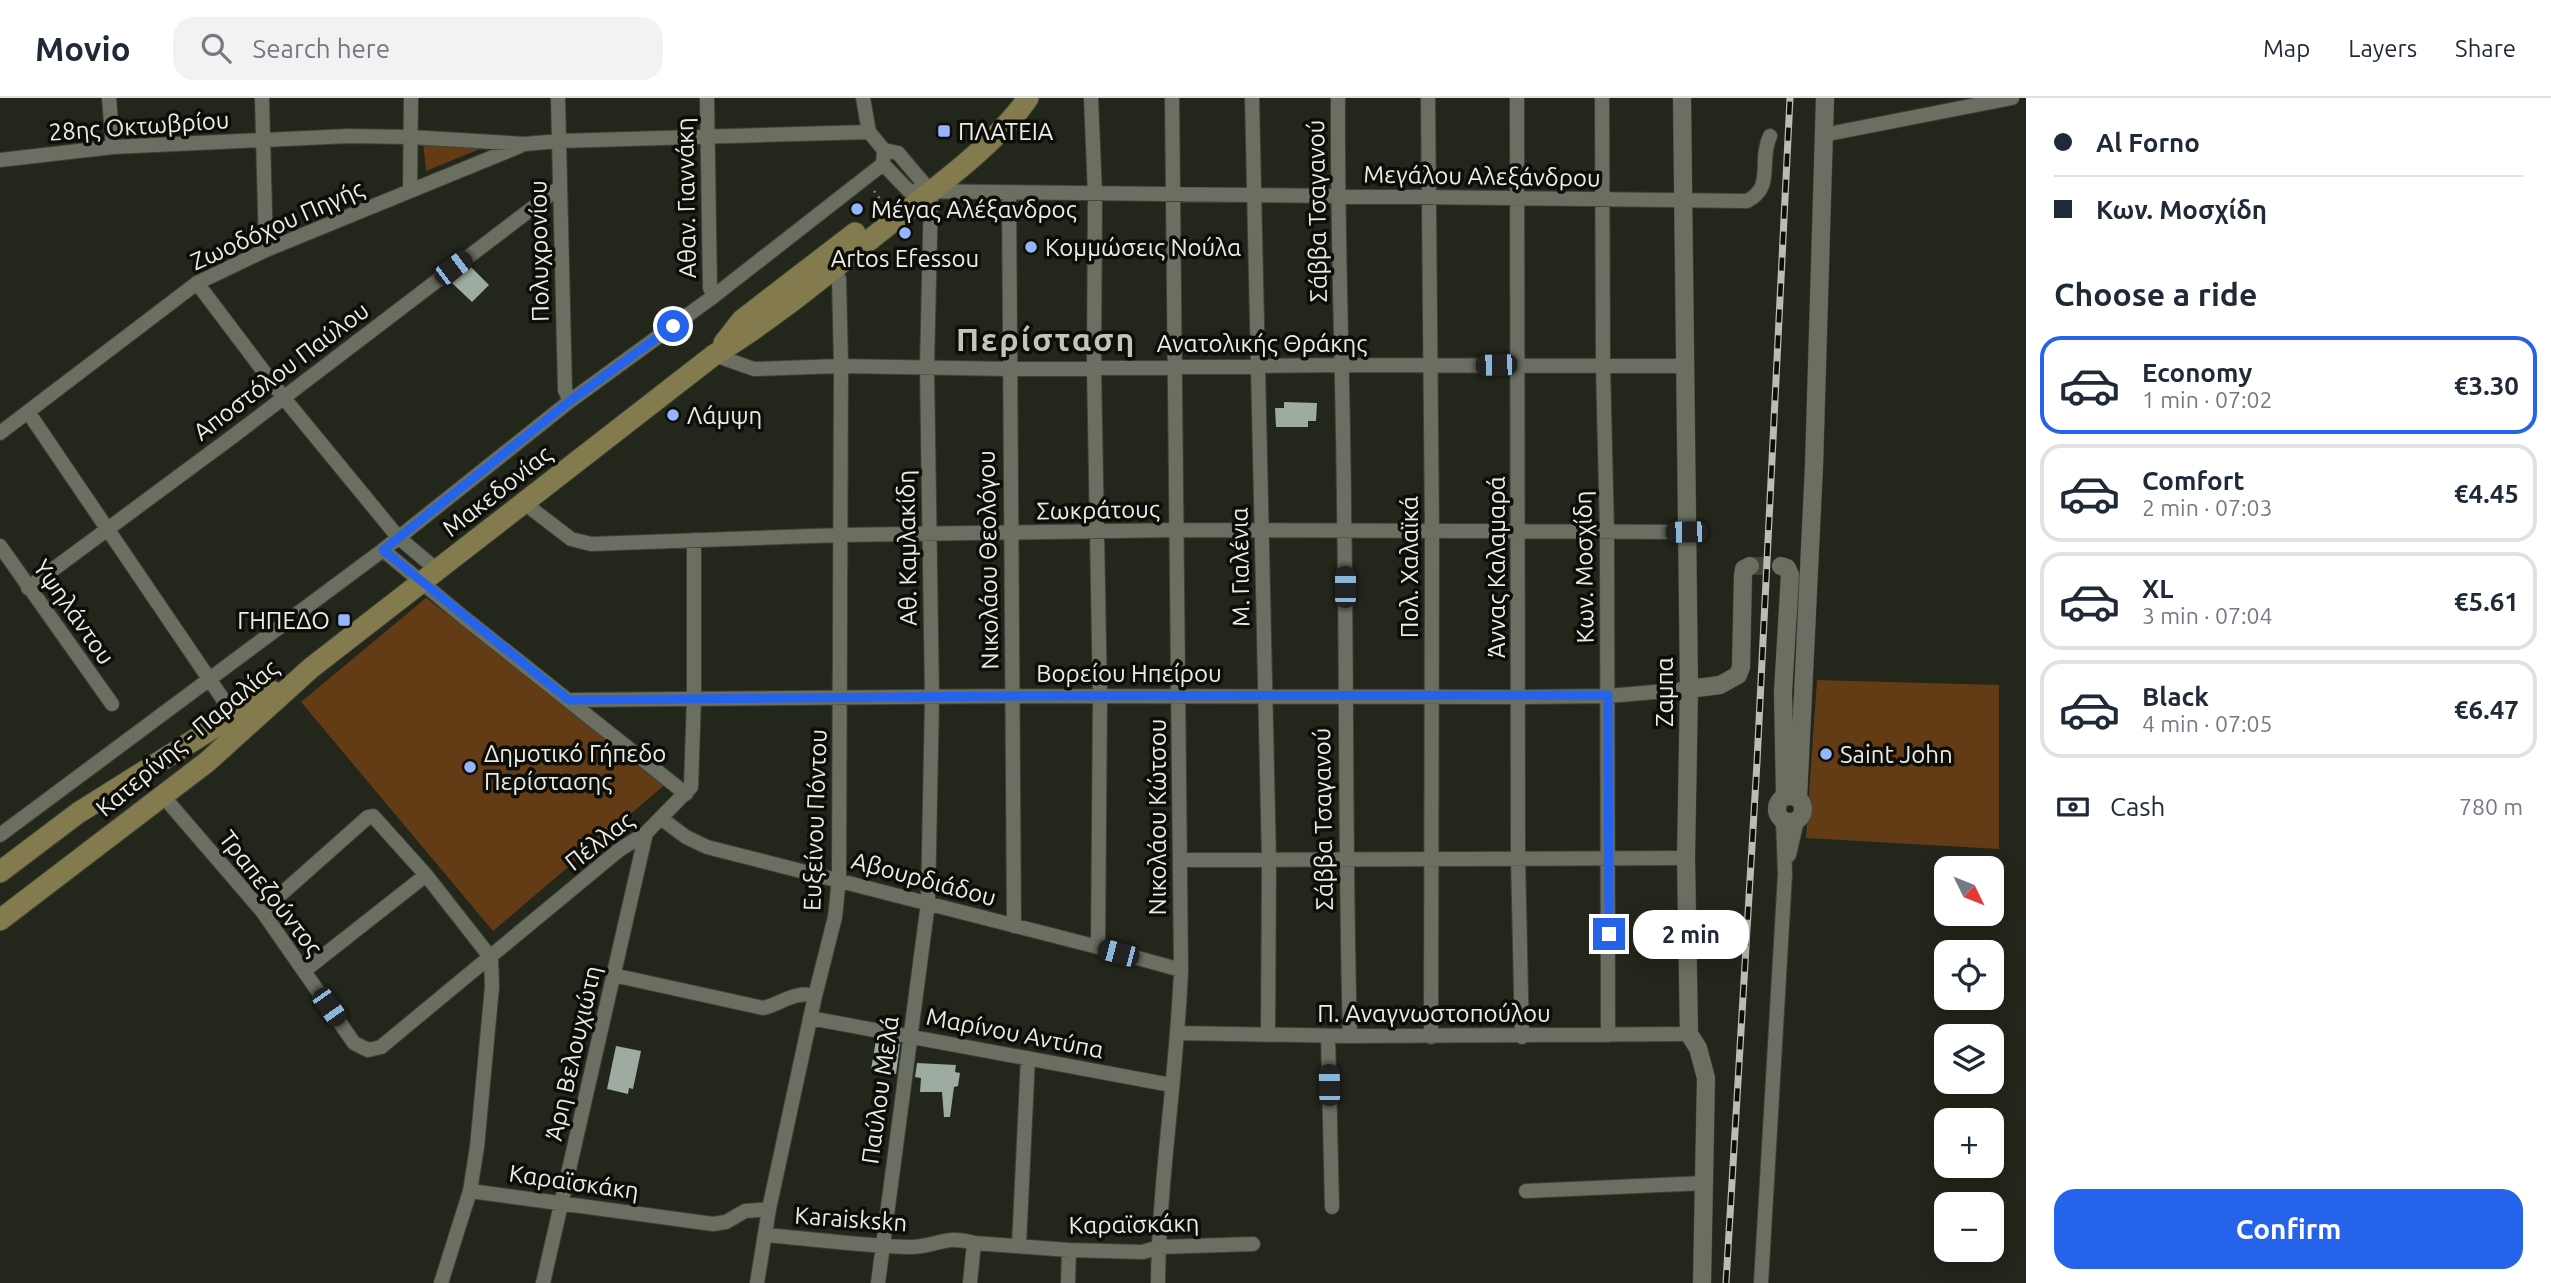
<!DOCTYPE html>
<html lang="en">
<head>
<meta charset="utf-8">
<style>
  :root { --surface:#fff; --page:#f2f2f3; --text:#1f2937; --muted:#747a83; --line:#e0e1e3; --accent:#2563eb }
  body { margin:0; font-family:Ubuntu,sans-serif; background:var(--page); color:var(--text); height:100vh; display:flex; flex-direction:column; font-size:26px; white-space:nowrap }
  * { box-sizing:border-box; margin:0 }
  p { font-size:23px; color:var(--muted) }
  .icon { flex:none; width:38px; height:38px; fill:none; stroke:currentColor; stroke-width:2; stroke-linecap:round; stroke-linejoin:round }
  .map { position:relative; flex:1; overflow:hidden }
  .details { display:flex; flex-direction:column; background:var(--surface); width:525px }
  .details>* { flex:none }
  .banner { display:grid; align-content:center; height:154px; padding:0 28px; background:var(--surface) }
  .needle { width:46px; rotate:133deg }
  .fabs { position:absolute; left:1934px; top:758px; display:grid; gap:14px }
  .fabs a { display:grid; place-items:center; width:70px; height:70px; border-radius:14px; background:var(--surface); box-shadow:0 4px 18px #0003; font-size:35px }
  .end { position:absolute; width:32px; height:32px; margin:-16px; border:9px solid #2563eb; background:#fff; box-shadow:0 0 0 4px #fff }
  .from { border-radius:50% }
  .bubble { position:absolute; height:49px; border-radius:21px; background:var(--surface); box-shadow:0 4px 18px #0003; font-size:23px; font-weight:700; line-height:49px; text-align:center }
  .car { position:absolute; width:21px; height:42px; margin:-21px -10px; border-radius:9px; box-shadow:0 0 5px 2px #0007; background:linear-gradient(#222 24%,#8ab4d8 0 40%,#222 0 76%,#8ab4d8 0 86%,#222 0) }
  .banner b { display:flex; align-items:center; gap:24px; height:66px; font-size:26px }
  .banner b+b { border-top:2px solid var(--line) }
  .banner i { width:18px; height:18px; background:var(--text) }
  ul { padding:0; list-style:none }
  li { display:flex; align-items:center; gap:21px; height:98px; margin:0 14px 10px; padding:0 14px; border:4px solid var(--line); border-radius:21px }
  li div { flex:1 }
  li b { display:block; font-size:26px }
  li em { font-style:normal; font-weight:700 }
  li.selected { border-color:var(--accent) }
  li>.icon { width:63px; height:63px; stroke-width:1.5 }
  h2 { padding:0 28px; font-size:32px; line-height:84px }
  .pay { display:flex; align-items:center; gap:18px; height:77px; padding:0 28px; font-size:26px }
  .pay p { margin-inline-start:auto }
  .action { display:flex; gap:14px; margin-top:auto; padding:14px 28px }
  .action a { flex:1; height:80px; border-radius:21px; background:var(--accent); color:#fff; font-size:28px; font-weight:700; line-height:80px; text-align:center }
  header { display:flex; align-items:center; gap:42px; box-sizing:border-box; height:98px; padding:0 35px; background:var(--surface); border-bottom:2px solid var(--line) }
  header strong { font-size:33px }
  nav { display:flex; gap:38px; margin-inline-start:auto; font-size:24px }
  .search { width:490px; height:63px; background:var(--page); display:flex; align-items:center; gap:18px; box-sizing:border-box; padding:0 24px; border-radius:21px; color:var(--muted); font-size:26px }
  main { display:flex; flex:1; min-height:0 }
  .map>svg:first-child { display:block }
  .green { fill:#633c15 }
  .building { fill:#9eaba0 }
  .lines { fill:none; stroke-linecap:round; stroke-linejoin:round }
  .tertiary-tunnel { stroke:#414438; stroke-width:18; stroke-dasharray:18 9; stroke-linecap:butt }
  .minor-casing { stroke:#3d4036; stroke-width:16 }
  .tertiary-casing { stroke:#3d4036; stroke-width:19 }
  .secondary-casing { stroke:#3d4036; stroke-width:23 }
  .path { stroke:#86887e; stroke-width:2.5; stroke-dasharray:2 5; stroke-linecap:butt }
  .minor { stroke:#6b6f61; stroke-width:14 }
  .tertiary { stroke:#6b6f61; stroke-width:18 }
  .secondary { stroke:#837b4e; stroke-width:21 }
  .rail-casing { stroke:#bbbdb4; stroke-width:7 }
  .rail { stroke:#0d0e09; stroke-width:4.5; stroke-dasharray:13; stroke-linecap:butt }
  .route { stroke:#2563eb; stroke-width:9 }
  .poi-dot { fill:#95b6fd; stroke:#0d0e09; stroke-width:2.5 }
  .labels { text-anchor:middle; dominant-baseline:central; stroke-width:7; stroke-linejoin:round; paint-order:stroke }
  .street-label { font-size:24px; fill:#ebede5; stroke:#0d0e09 }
  .poi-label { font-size:24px; fill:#ebede5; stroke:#0d0e09; text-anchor:start }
  .district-label { font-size:32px; font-weight:bold; letter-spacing:2px; fill:#c1c6b7; stroke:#0d0e09 }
</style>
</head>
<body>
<header>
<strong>Movio</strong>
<div class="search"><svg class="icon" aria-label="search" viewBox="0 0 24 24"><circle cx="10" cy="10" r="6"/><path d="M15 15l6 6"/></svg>Search here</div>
<nav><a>Map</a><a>Layers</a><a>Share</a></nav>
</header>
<main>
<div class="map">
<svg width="2026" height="1185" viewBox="0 0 2026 1185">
  <rect width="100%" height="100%" fill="#23261a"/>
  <!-- green -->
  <path class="green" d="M423,44l69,2 -66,27z
    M426,500l242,184 -175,149 -192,-229z
    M1817,582l182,5v164l-193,-11z"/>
  <!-- building -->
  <path class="building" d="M471,169l18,18 -17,17 -20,-19z
    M1284,304l33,1 -1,18h-8v6h-32l-1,-19h9z
    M876,942l24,4 -4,30 -25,-4z
    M616,948l25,5 -8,38 -4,-1 -1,6 -21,-5z
    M917,965l39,2 -1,7 5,1 -2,13 -4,1 -4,30h-6l-2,-25h-22l1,-14 -6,-1z"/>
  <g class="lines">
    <!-- tertiary-tunnel -->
    <path class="tertiary-tunnel" d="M1750,468h31"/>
    <!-- minor casing -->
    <g class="minor-casing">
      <path id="minor" d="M109,0l4,49
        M262,0l4,152
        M558,0l7,292 5,11
        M707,0l3,190 4,8
        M863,0l6,34 15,18 14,3 33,39
        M1091,0l4,96 -1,174 6,329 -2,250
        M1252,0l17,762 -1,175
        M1338,0c-1,136 5,272 6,408 3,177 1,354 6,530
        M1428,0l4,435 -1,504
        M1517,0l1,760 4,179
        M1602,0l1,267 4,168 1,502
        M1823,37l189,-37
        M884,52l-1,14 26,27 838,10c28,-14 11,-39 23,-65
        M0,62l113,-13 235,-11 62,1 115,7 34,-3 310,-9
        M410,93l1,-93
        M1009,95l5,733
        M197,185l86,114 115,140 39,33
        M714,257l40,14 87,-3 168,3 334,-4 343,1
        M28,314l205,302
        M0,335l197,-150 69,-33 254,-104
        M524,405l47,36 20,5 250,-9 337,-5 508,2
        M0,448l112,158
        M383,452l79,66 224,178
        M28,490l208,-154 324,-247
        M569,602l443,-4 507,1 89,-1 81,-7
        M163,698l99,115 92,132 14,7 13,-3 238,-197 27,-17 45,-46 3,-90v-157
        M662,721l24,18 21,10 391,100 83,23
        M0,737l383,-285 187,-149 144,-105 169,-132
        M1789,757l8,-35
        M1180,762l506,-2
        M262,813l106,-94 5,-1 53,59 65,83
        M304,873l122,-96
        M613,877l150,33c18,-4 32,-18 52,-12
        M810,920l361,67
        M1178,935l172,3 339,-2
        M1328,938l4,171
        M470,1093l243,33 13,-2 19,-11 24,-2
        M1526,1093l179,-8
        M766,1137c47,4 96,11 143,12 26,1 35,-13 65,-4l95,7 74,2 16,-5 94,-3
        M1019,1147l9,-187
        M441,1185l29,-92 7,-44 15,-160 -1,-29
        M543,1185l103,-450
        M757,1185l12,-74 46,-213 20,-79 4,-38 2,-513 -2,-87 -5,-11
        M878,1185l50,-380 4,-205 -5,-330 4,-176
        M970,1185l4,-40
        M1068,1185l1,-33
        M1158,1185c1,-105 19,-208 23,-313l-9,-872
        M1761,1185l24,-409 -2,-54"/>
    </g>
    <!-- tertiary casing -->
    <g class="tertiary-casing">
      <path id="tertiary" d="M1682,0l7,591 -3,169 3,176 9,14 8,30 -4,205
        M1781,468l6,2 3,7 -7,117 2,104
        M1689,591l31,-4 18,-10 3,-8 2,-92 1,-6 6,-3
        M1777 711a13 13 0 1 1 26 0a13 13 0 1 1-26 0Z
        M1798,700l16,-332 11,-368"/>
    </g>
    <!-- secondary casing -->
    <g class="secondary-casing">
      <path id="secondary" d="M724,245l18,-23 113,-87
        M0,774l78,-59 194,-122
        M0,822l207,-158 104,-94 403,-313c61,-37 116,-84 172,-128 45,-36 110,-82 142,-129"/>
    </g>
    <!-- path -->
    <path class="path" d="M874,93l11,14"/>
    <!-- minor -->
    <use href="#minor" class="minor"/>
    <!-- tertiary -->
    <use href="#tertiary" class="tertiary"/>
    <!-- secondary -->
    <use href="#secondary" class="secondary"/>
    <!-- rail casing -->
    <g class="rail-casing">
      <path id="rail" d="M1726,1185l31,-521 33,-664"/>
    </g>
    <!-- rail -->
    <use href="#rail" class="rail"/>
  </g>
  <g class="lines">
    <!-- route -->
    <path class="route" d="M673,228l-103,75 -187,149 186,150 443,-4 596,-1 1,239"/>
  </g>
  <!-- markers -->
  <g class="poi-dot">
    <rect x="937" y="26" width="14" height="14" rx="3.5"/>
    <circle cx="857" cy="111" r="7"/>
    <circle cx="905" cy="135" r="7"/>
    <circle cx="1031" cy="149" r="7"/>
    <circle cx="673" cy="317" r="7"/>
    <rect x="337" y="515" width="14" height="14" rx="3.5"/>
    <circle cx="1826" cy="656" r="7"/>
    <circle cx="470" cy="669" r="7"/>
  </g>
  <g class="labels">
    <!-- street labels -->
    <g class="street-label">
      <text transform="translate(139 28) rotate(-4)">28ης Οκτωβρίου</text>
      <text transform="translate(1482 78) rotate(1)">Μεγάλου Αλεξάνδρου</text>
      <text transform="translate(686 100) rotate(-91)">Αθαν. Γιαννάκη</text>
      <text transform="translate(1317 113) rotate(-91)">Σάββα Τσαγανού</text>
      <text transform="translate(277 127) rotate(-24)">Ζωοδόχου Πηγής</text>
      <text transform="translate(539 153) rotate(-91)">Πολυχρονίου</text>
      <text x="1262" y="245">Ανατολικής Θράκης</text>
      <text transform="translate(281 273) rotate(-37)">Αποστόλου Παύλου</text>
      <text transform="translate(497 393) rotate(-38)">Μακεδονίας</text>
      <text transform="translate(1098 412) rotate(-1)">Σωκράτους</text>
      <text transform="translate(907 450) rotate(-91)">Αθ. Καμλακίδη</text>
      <text transform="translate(988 462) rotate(-91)">Νικολάου Θεολόγου</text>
      <text transform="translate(1240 469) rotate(-91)">Μ. Γιαλένια</text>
      <text transform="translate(1409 469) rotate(-90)">Πολ. Χαλαϊκά</text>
      <text transform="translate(1496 469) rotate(-90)">Άννας Καλαμαρά</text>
      <text transform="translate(1584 469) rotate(-91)">Κων. Μοσχίδη</text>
      <text transform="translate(74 514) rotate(55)">Υψηλάντου</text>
      <text x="1129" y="575">Βορείου Ηπείρου</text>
      <text transform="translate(1664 594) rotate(-90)">Ζαμπα</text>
      <text transform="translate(187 640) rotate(-40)">Κατερίνης - Παραλίας</text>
      <text transform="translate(1157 719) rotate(-90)">Νικολάου Κώτσου</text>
      <text transform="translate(1323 721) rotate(-91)">Σάββα Τσαγανού</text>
      <text transform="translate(815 722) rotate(-88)">Ευξείνου Πόντου</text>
      <text transform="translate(599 743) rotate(-38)">Πέλλας</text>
      <text transform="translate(924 781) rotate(15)">Αβουρδιάδου</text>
      <text transform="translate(271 795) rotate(52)">Τραπεζούντος</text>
      <text x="1434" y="915">Π. Αναγνωστοπούλου</text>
      <text transform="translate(1015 935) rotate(11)">Μαρίνου Αντύπα</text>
      <text transform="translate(573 955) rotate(-77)">Άρη Βελουχιώτη</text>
      <text transform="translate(880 992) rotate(-82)">Παύλου Μελά</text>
      <text transform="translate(574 1084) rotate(8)">Καραϊσκάκη</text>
      <text transform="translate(851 1121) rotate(4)">Karaiskskn</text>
      <text transform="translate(1134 1126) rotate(-1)">Καραϊσκάκη</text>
    </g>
    <!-- poi labels -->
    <g class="poi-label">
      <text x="958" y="33">ΠΛΑΤΕΙΑ</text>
      <text x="871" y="111">Μέγας Αλέξανδρος</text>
      <text x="1045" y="149">Κομμώσεις Νούλα</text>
      <text x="905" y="160" text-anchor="middle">Artos Efessou</text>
      <text x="687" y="317">Λάμψη</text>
      <text x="330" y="522" text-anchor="end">ΓΗΠΕΔΟ</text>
      <text x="484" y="655">Δημοτικό Γήπεδο<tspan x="484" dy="28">Περίστασης</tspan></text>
      <text x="1840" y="656">Saint John</text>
    </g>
    <!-- district labels -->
    <g class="district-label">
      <text x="1046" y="241">Περίσταση</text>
    </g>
  </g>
</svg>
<div class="fabs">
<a><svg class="needle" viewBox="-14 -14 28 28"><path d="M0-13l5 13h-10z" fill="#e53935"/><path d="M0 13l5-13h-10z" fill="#747a83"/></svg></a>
<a><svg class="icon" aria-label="locate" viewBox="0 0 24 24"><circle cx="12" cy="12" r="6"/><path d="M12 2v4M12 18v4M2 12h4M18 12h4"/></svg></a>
<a><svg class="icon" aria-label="layers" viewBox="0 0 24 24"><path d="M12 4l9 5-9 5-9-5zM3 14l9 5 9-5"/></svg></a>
<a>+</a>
<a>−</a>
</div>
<i class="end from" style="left:673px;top:228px"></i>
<i class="end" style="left:1609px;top:836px"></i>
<div class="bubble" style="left:1633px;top:812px;width:116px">2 min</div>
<i class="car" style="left:453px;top:170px;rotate:53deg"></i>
<i class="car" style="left:1496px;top:267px;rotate:269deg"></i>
<i class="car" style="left:1686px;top:434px;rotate:269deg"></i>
<i class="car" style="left:1345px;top:489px;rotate:0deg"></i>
<i class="car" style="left:1118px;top:855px;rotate:285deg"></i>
<i class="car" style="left:329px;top:909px;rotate:145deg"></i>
<i class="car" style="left:1329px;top:987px;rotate:359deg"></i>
</div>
<section class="details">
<div class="banner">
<b><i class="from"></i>Al Forno</b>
<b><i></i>Κων. Μοσχίδη</b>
</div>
<h2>Choose a ride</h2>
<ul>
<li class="selected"><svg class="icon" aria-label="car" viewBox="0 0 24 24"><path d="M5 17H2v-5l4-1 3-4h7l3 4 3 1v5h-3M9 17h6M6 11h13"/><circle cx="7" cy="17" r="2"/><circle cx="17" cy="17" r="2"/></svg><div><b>Economy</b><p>1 min · 07:02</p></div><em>€3.30</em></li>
<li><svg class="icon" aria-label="car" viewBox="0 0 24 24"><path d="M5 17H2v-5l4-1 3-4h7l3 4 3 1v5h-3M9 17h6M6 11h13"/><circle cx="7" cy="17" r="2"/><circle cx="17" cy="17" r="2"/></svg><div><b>Comfort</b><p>2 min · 07:03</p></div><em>€4.45</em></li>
<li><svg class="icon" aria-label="car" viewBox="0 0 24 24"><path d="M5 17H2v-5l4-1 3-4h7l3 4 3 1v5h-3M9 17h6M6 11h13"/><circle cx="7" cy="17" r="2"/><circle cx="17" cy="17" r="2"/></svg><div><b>XL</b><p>3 min · 07:04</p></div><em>€5.61</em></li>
<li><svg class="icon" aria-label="car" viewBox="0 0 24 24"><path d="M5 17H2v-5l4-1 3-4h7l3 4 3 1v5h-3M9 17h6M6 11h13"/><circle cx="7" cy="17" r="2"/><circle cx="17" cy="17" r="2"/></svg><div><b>Black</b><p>4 min · 07:05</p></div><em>€6.47</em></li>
</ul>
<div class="pay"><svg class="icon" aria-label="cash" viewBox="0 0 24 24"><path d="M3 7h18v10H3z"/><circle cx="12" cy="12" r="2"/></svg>Cash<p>780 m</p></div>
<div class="action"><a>Confirm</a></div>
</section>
</main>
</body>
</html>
